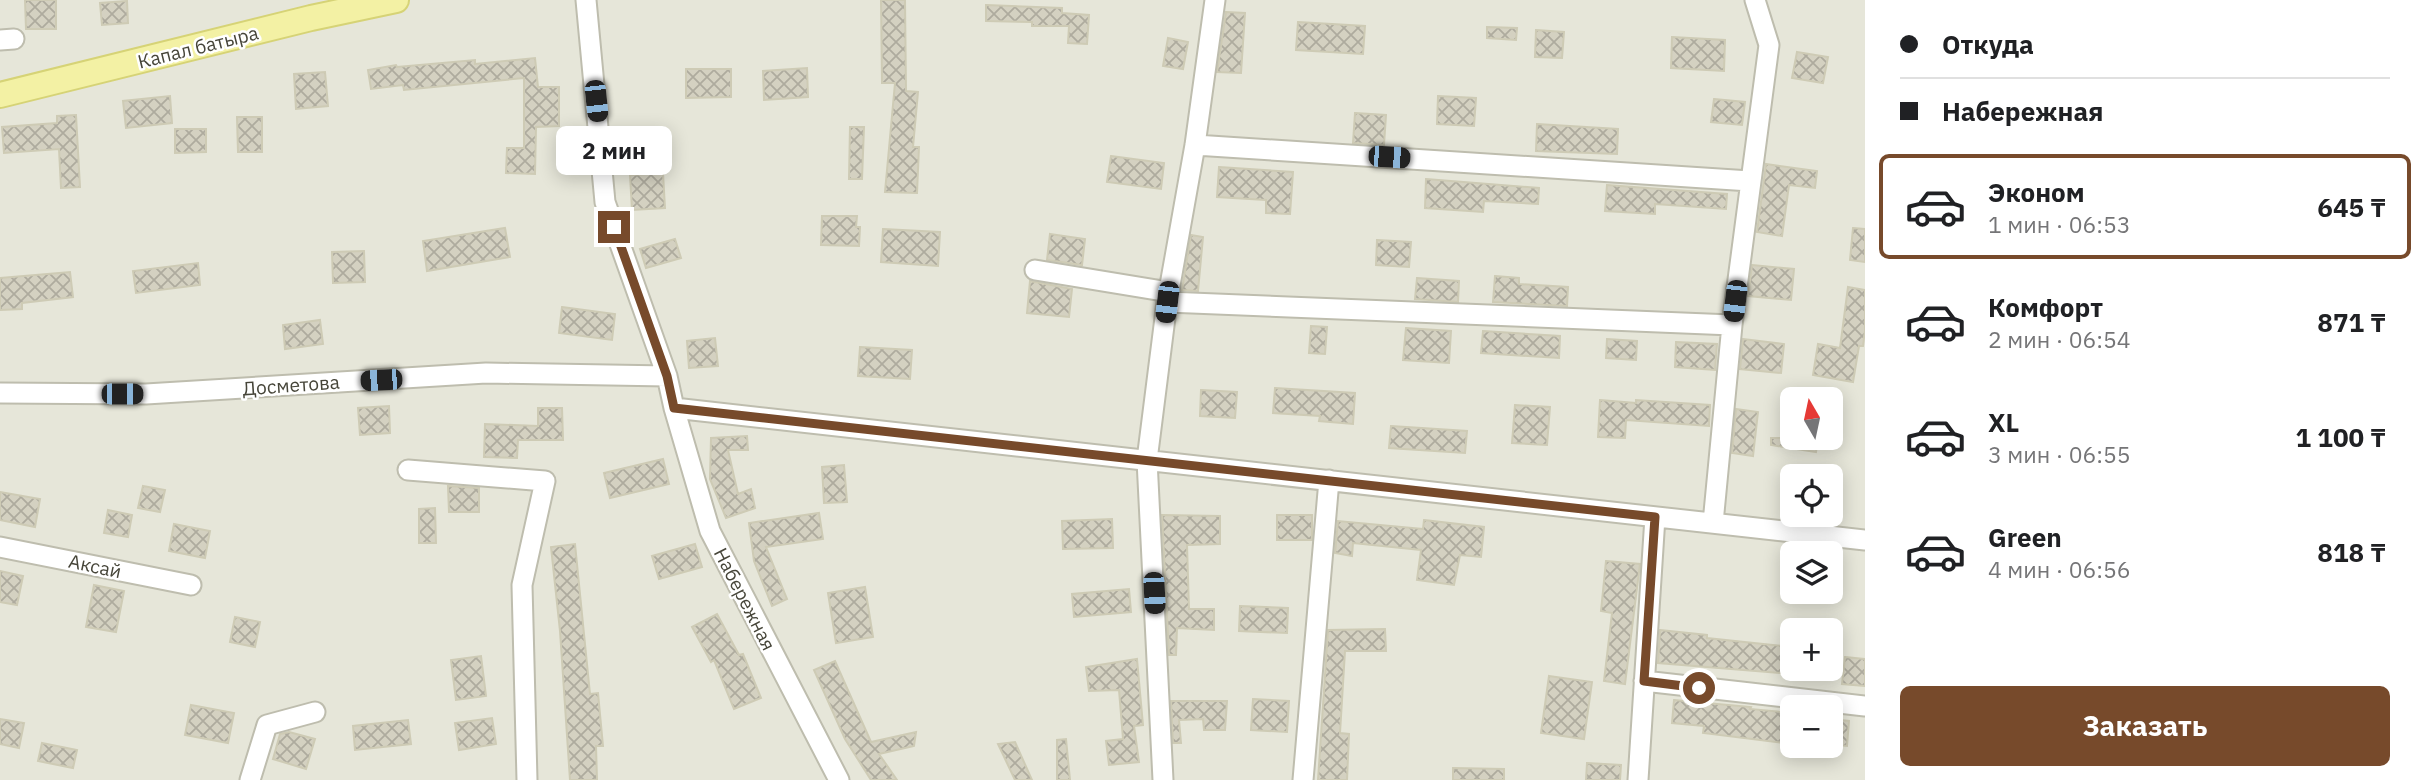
<!DOCTYPE html>
<html lang="ru">
<head>
<meta charset="utf-8">
<style>
  :root { --surface:#fff; --page:#f6f6f6; --text:#202124; --muted:#757577; --line:#e0e0e0; --accent:#774a2b }
  body { margin:0; font-family:"IBM Plex Sans",sans-serif; background:var(--page); color:var(--text); height:100vh; display:flex; flex-direction:column; font-size:26px; white-space:nowrap }
  * { box-sizing:border-box; margin:0 }
  p { font-size:23px; color:var(--muted) }
  .icon { flex:none; width:38px; height:38px; fill:none; stroke:currentColor; stroke-width:2; stroke-linecap:round; stroke-linejoin:round }
  .map { position:relative; flex:1; overflow:hidden }
  .panel { display:flex; flex-direction:column; background:var(--surface); width:560px }
  .panel>* { flex:none }
  .top-card { display:grid; align-content:center; height:154px; padding:0 35px; background:var(--surface) }
  .needle { width:46px; rotate:351deg }
  .tools { position:absolute; left:1780px; top:387px; display:grid; gap:14px }
  .tools a { display:grid; place-items:center; width:63px; height:63px; border-radius:10px; background:var(--surface); box-shadow:0 4px 18px #0003; font-size:35px }
  .end { position:absolute; width:32px; height:32px; margin:-16px; border:9px solid #774a2b; background:#fff; box-shadow:0 0 0 4px #fff }
  .from { border-radius:50% }
  .bubble { position:absolute; height:49px; border-radius:10px; background:var(--surface); box-shadow:0 4px 18px #0003; font-size:23px; font-weight:700; line-height:49px; text-align:center }
  .car { position:absolute; width:21px; height:42px; margin:-21px -10px; border-radius:9px; box-shadow:0 0 5px 2px #0007; background:linear-gradient(#222 24%,#8ab4d8 0 40%,#222 0 76%,#8ab4d8 0 86%,#222 0) }
  .top-card b { display:flex; align-items:center; gap:24px; height:66px; font-size:26px }
  .top-card b+b { border-top:2px solid var(--line) }
  .top-card i { width:18px; height:18px; background:var(--text) }
  ul { padding:0; list-style:none }
  li { display:flex; align-items:center; gap:21px; height:105px; margin:0 14px 10px; padding:0 21px; border:4px solid transparent; border-radius:10px }
  li div { flex:1 }
  li b { display:block; font-size:26px }
  li em { font-style:normal; font-weight:700 }
  li.on { border-color:var(--accent) }
  li>.icon { width:63px; height:63px; stroke-width:1.5 }
  .action { display:flex; gap:14px; margin-top:auto; padding:14px 35px }
  .action a { flex:1; height:80px; border-radius:10px; background:var(--accent); color:#fff; font-size:28px; font-weight:700; line-height:80px; text-align:center }
  main { display:flex; flex:1; min-height:0 }
  .map>svg:first-child { display:block }
  .residential { fill:#e6e6d9; fill-rule:evenodd }
  .building { fill:url(#building-cross-hatch); stroke:#cecbb5; stroke-width:2 }
  .lines { fill:none; stroke-linecap:round; stroke-linejoin:round }
  .minor-casing { stroke:#bebdae; stroke-width:23 }
  .major-casing { stroke:#d6d376; stroke-width:28 }
  .minor { stroke:#fff; stroke-width:19 }
  .major { stroke:#f3f1a4; stroke-width:24 }
  .route { stroke:#774a2b; stroke-width:9 }
  .labels { text-anchor:middle; dominant-baseline:central; stroke-width:5; stroke-linejoin:round; paint-order:stroke }
  .street-label { font-size:19px; fill:#464539; stroke:#fff }
</style>
</head>
<body>
<main>
<div class="map">
<svg width="1865" height="780" viewBox="0 0 1865 780">
  <defs>
    <pattern id="building-cross-hatch" width="8" height="8" patternUnits="userSpaceOnUse" patternTransform="scale(1.75)"><rect width="8" height="8" fill="#d4d1c1"/><path d="M0 0l8 8M0 8l8-8" fill="none" stroke="#aeab9e"/></pattern>
  </defs>
  <rect width="100%" height="100%" fill="#f3f3ea"/>
  <!-- residential -->
  <path class="residential" d="M0,0h1865v780h-1865zM1792,399h38v39h-38zM1792,476h38v38h-38zM1792,553h38v39h-38zM1792,630h38v38h-38zM1792,707h38v39h-38z"/>
  <!-- building -->
  <path class="building" d="M25,0h31v29h-30z
    M881,0h24l1,91 12,1 -5,55h6l-2,46 -32,-1 10,-109h-13z
    M127,1l1,22 -26,2 -2,-22z
    M986,5l76,3v5l27,2 -2,29 -19,-1 1,-17h-37v-4l-46,-1z
    M1226,12l19,1 -4,60 -24,-1z
    M1298,22l67,4 -2,28 -67,-4z
    M1487,27l30,1 -1,12 -29,-2z
    M1536,30l28,2 -2,26 -27,-1z
    M1672,37l53,3 -1,31 -53,-3z
    M1168,38l20,4 -5,27 -20,-3z
    M1797,52l31,5 -5,26 -31,-5z
    M535,58l3,29h21v39l-23,1 -1,47 -29,-1 1,-25h17v-70l-120,12 -1,-5 -32,4 -3,-19 28,-5 1,2 78,-7v4z
    M807,68l1,29 -44,3 -1,-29z
    M686,69h45v28l-45,1z
    M325,72l3,34 -32,3 -2,-35z
    M170,96l2,27 -46,5 -3,-27z
    M1438,96l38,2 -2,28 -37,-2z
    M1714,99l31,3 -3,23 -31,-3z
    M1355,113l31,2 -2,30 -31,-2z
    M76,115l4,72 -19,1 -2,-39 -55,4 -2,-26 55,-4v-7z
    M237,117h25v35h-24z
    M1537,124l81,5 -1,25 -81,-3z
    M850,127h14l-2,52h-13z
    M175,129h31v23l-31,1z
    M1111,156l53,7 -3,26 -54,-7z
    M1766,164l51,7 -2,17 -26,-3 -7,51 -25,-4z
    M1219,167l74,5 -3,42 -24,-1v-13l-49,-3z
    M663,173l2,35 -33,2 -2,-35z
    M1426,179l113,9 -1,16 -54,-3 -1,11 -58,-4z
    M1607,185l120,9 -1,15 -71,-5v10l-50,-3z
    M822,216h35l-1,11h4l-1,19 -38,-1z
    M505,228l5,29 -83,14 -4,-30z
    M1853,228l12,1v33l-15,-2z
    M883,229l57,3 -2,34 -57,-4z
    M1050,234l35,5 -3,26 -35,-5z
    M1191,235l12,2 -5,54 -16,-1z
    M675,239l6,19 -35,10 -6,-19z
    M1377,240l34,2 -2,25 -33,-2z
    M364,251l1,31 -32,1 -1,-31z
    M198,263l2,22 -64,8 -3,-22z
    M1752,265l42,4 -3,31 -43,-4z
    M70,272l3,25 -51,6v6l-22,1v-32z
    M1495,276l24,2v6l49,3 -1,19 -74,-4z
    M1417,278l42,3 -1,21 -43,-3z
    M1030,281l42,8 -3,28 -42,-4z
    M1848,287l17,3v40l-2,16h-4l-6,36 -40,-7 5,-31 22,4z
    M562,307l53,7 -3,26 -53,-7z
    M320,320l3,24 -38,5 -2,-24z
    M1311,326l16,1 -2,27 -16,-1z
    M1406,328l45,3 -2,32 -46,-3z
    M1483,331l77,5 -1,22 -78,-5z
    M715,338l3,28 -29,2 -2,-27z
    M1607,339l30,2 -1,19 -30,-2z
    M1743,339l41,5 -3,29 -41,-4z
    M1676,342l41,2 -2,26 -40,-3z
    M860,347l52,3 -2,29 -52,-3z
    M1275,388l80,5 -2,31 -34,-3 1,-5 -47,-3z
    M1201,390l36,2 -2,26 -35,-2z
    M1600,400l36,3v-3l74,5 -1,21 -83,-6 -1,18 -27,-1z
    M1515,405l35,2 -3,38 -35,-2z
    M389,406l1,27 -30,2 -2,-27z
    M538,408h24l1,32h-45l-1,18 -33,-1 1,-33 53,2z
    M1736,409l22,3 -5,44 -21,-3z
    M1391,426l76,5 -2,22 -76,-5z
    M747,436l1,14h-20l10,44 13,-5 4,19 -29,10 -16,-39 1,-41z
    M1771,438h47l-2,14 -45,-7z
    M663,459l6,25 -59,14 -6,-25z
    M844,465l3,37 -23,1 -2,-36z
    M143,486l22,4 -5,22 -22,-4z
    M448,486l31,2v24h-30z
    M0,492l40,7 -5,28 -35,-7z
    M435,508l1,35h-17v-34z
    M108,510l24,5 -4,22 -24,-4z
    M819,513l4,26 -57,8 21,52 -15,7 -18,-45 -5,-38z
    M1162,515l58,1v28l-33,1 2,64h25v21l-37,-2 -1,27h-7z
    M1277,515h35v25h-35z
    M1112,519l1,29 -50,1 -1,-28z
    M1424,520l60,7 -3,30 -21,-2 -6,30 -37,-5 4,-30 -68,-7 -1,13 -17,-3 3,-32 85,8z
    M174,524l36,7 -5,27 -36,-7z
    M575,544l15,150 8,-1 5,53h-7l1,34h-27l-10,-149 -9,-84z
    M695,544l7,23 -43,12 -7,-23z
    M1606,561l34,3 -15,120 -21,-3 8,-68 -11,-2z
    M0,571l23,5 -6,29 -17,-3z
    M94,585l30,6 -8,41 -30,-5z
    M865,587l8,50 -37,6 -8,-50z
    M1129,589l2,23 -57,5 -2,-23z
    M1240,606l48,2 -1,25 -48,-2z
    M717,614l22,41 4,-1 18,44 -27,11 -20,-49 -3,2 -19,-35z
    M235,617l25,5 -5,25 -25,-5z
    M1385,629l1,22h-41l-5,82 9,1 -2,46h-29l10,-150z
    M1660,630l47,5v3l85,9v27l-134,-11z
    M481,656l5,40 -30,4 -5,-40z
    M1845,657l20,2v27l-23,-2z
    M1137,659l6,66 -9,1 5,36 -30,3 -3,-24 17,-2 -4,-49 -30,1 -3,-24z
    M835,661l36,81 45,-10 -2,14 -35,8 18,26h-26l-26,-41 -31,-69z
    M1549,676l43,6 -8,57 -43,-6z
    M1253,699l36,2 -2,31 -36,-2z
    M1674,700l77,7 -1,2 42,4v31l-89,-11 1,-7 -32,-3z
    M1171,701h56l-2,29h-21l-1,-11 -24,1 2,23h-8z
    M191,705l43,8 -6,30 -43,-8z
    M492,718l4,26 -37,6 -4,-27z
    M0,719l24,4 -5,25 -19,-4z
    M1830,719l19,2 -2,25 -17,-2z
    M408,720l3,24 -56,6 -2,-24z
    M289,732l26,7 -9,30 -33,-10 7,-25z
    M1066,739l4,41h-13v-40z
    M1015,742l17,38h-17l-17,-36z
    M42,743l35,7 -4,18 -35,-7z
    M1587,763l34,2 -1,15h-34z
    M1453,768l51,1v11h-51z"/>
  <g class="lines">
    <!-- minor casing -->
    <g class="minor-casing">
      <path id="minor" d="M586,0l19,202 62,174 7,32 36,123 129,249
        M0,40l14,-1
        M1195,145l555,36
        M1035,270l134,22
        M1167,302l565,23
        M0,393l146,1 340,-21 181,3
        M674,408l1191,132
        M408,470l137,11 -23,104 5,195
        M1713,523l19,-198 37,-280 -14,-45
        M0,547l191,38
        M1644,681l221,25
        M250,780l17,-55 48,-13
        M1163,780l-16,-320 20,-158 28,-157 20,-145
        M1303,780l26,-300
        M1638,780l17,-263"/>
    </g>
    <!-- major casing -->
    <g class="major-casing">
      <path id="major" d="M0,95l311,-77 85,-18"/>
    </g>
    <!-- minor -->
    <use href="#minor" class="minor"/>
    <!-- major -->
    <use href="#major" class="major"/>
  </g>
  <g class="lines">
    <!-- route -->
    <path class="route" d="M614,227l53,149 7,32 981,109 -11,164 55,7"/>
  </g>
  <g class="labels">
    <!-- street labels -->
    <g class="street-label">
      <text transform="translate(198 47) rotate(-14)">Капал батыра</text>
      <text transform="translate(291 385) rotate(-4)">Досметова</text>
      <text transform="translate(95 566) rotate(12)">Аксай</text>
      <text transform="translate(745 599) rotate(63)">Набережная</text>
    </g>
  </g>
</svg>
<div class="tools">
<a><svg class="needle" viewBox="-14 -14 28 28"><path d="M0-13l5 13h-10z" fill="#e53935"/><path d="M0 13l5-13h-10z" fill="#757577"/></svg></a>
<a><svg class="icon" aria-label="locate" viewBox="0 0 24 24"><circle cx="12" cy="12" r="6"/><path d="M12 2v4M12 18v4M2 12h4M18 12h4"/></svg></a>
<a><svg class="icon" aria-label="layers" viewBox="0 0 24 24"><path d="M12 4l9 5-9 5-9-5zM3 14l9 5 9-5"/></svg></a>
<a>+</a>
<a>−</a>
</div>
<i class="end from" style="left:1699px;top:688px"></i>
<i class="end" style="left:614px;top:227px"></i>
<div class="bubble" style="left:556px;top:126px;width:116px">2 мин</div>
<i class="car" style="left:596px;top:101px;rotate:174deg"></i>
<i class="car" style="left:1389px;top:157px;rotate:94deg"></i>
<i class="car" style="left:1735px;top:301px;rotate:187deg"></i>
<i class="car" style="left:1167px;top:302px;rotate:187deg"></i>
<i class="car" style="left:381px;top:380px;rotate:267deg"></i>
<i class="car" style="left:122px;top:394px;rotate:90deg"></i>
<i class="car" style="left:1154px;top:593px;rotate:177deg"></i>
</div>
<section class="panel">
<div class="top-card">
<b><i class="from"></i>Откуда</b>
<b><i></i>Набережная</b>
</div>
<ul>
<li class="on"><svg class="icon" aria-label="car" viewBox="0 0 24 24"><path d="M5 17H2v-5l4-1 3-4h7l3 4 3 1v5h-3M9 17h6M6 11h13"/><circle cx="7" cy="17" r="2"/><circle cx="17" cy="17" r="2"/></svg><div><b>Эконом</b><p>1 мин · 06:53</p></div><em>645 ₸</em></li>
<li><svg class="icon" aria-label="car" viewBox="0 0 24 24"><path d="M5 17H2v-5l4-1 3-4h7l3 4 3 1v5h-3M9 17h6M6 11h13"/><circle cx="7" cy="17" r="2"/><circle cx="17" cy="17" r="2"/></svg><div><b>Комфорт</b><p>2 мин · 06:54</p></div><em>871 ₸</em></li>
<li><svg class="icon" aria-label="car" viewBox="0 0 24 24"><path d="M5 17H2v-5l4-1 3-4h7l3 4 3 1v5h-3M9 17h6M6 11h13"/><circle cx="7" cy="17" r="2"/><circle cx="17" cy="17" r="2"/></svg><div><b>XL</b><p>3 мин · 06:55</p></div><em>1 100 ₸</em></li>
<li><svg class="icon" aria-label="car" viewBox="0 0 24 24"><path d="M5 17H2v-5l4-1 3-4h7l3 4 3 1v5h-3M9 17h6M6 11h13"/><circle cx="7" cy="17" r="2"/><circle cx="17" cy="17" r="2"/></svg><div><b>Green</b><p>4 мин · 06:56</p></div><em>818 ₸</em></li>
</ul>
<div class="action"><a>Заказать</a></div>
</section>
</main>
</body>
</html>
